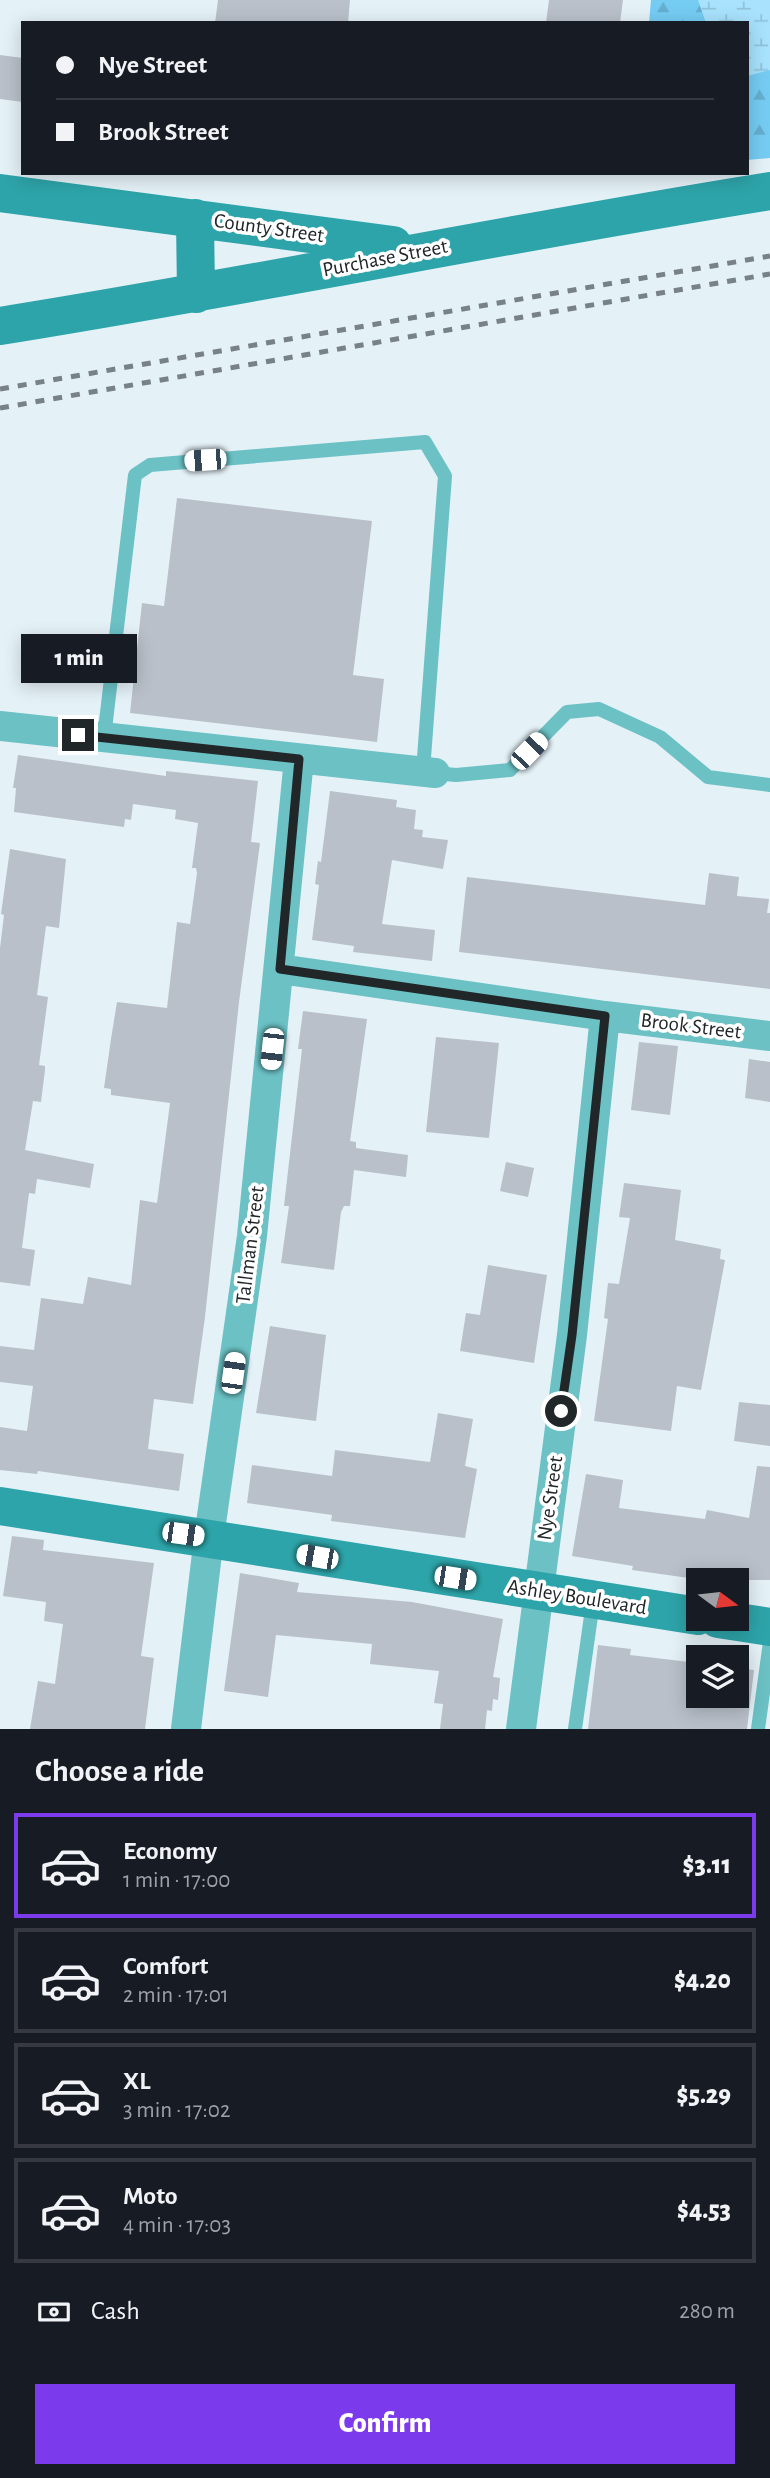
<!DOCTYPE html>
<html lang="en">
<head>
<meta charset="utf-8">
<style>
  :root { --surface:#171b24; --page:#20242c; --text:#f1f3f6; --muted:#9ea1a6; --line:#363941; --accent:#7c3aed }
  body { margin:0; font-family:"Alegreya Sans",sans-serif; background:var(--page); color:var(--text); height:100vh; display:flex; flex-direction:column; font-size:26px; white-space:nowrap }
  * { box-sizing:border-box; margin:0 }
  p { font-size:23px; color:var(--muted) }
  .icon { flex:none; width:38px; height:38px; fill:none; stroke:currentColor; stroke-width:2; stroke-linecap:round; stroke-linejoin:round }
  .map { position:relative; height:1729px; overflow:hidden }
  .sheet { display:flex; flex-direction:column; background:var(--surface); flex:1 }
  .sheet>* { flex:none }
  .hud { position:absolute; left:21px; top:21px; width:728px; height:154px; border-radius:0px; box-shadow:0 4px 18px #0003; display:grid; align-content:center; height:154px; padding:0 35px; background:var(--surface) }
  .needle { width:46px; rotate:105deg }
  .tools { position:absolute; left:686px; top:1568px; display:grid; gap:14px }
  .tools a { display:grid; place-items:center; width:63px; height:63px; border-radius:0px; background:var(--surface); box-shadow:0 4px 18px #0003; font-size:35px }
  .end { position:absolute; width:32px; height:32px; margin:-16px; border:9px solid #212628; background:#fff; box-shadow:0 0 0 4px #fff }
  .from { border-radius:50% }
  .bubble { position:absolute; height:49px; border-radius:0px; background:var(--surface); box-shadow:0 4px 18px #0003; font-size:23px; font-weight:800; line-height:49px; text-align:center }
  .car { position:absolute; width:21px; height:42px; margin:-21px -10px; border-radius:9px; box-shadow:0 0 5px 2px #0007; background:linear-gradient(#fff 24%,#345 0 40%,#fff 0 76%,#345 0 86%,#fff 0) }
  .hud b { display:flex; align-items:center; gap:24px; height:66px; font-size:26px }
  .hud b+b { border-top:2px solid var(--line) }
  .hud i { width:18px; height:18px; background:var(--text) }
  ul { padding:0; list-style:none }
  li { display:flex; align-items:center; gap:21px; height:105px; margin:0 14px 10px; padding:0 21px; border:4px solid var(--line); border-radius:0px }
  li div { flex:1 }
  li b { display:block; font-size:26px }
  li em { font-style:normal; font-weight:800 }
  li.current { border-color:var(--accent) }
  li>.icon { width:63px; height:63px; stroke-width:1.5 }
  h2 { padding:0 35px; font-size:32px; line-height:84px }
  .pay { display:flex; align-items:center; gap:18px; height:77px; padding:0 35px; font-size:26px }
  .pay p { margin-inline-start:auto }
  .button { display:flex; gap:14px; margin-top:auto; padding:14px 35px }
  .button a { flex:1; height:80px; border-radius:0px; background:var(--accent); color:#fff; font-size:28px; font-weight:800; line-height:80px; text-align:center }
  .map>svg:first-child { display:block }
  .forest { fill:url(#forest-firs) }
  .wetland { fill:url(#wetland-marsh) }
  .building { fill:#b9c0ca }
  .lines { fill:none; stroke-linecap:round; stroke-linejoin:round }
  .service { stroke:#6bc1c4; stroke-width:14 }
  .minor { stroke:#6bc1c4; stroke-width:30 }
  .secondary { stroke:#2da4a9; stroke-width:38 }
  .rail { stroke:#788185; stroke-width:5; stroke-dasharray:9 9; stroke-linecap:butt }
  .route { stroke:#212628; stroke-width:9 }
  .labels { text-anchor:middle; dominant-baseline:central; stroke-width:7; stroke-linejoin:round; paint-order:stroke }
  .street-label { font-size:21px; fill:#212628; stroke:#fff }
</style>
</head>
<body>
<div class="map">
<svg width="770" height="1729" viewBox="0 0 770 1729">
  <defs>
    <pattern id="forest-firs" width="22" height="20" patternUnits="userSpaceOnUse" patternTransform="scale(1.75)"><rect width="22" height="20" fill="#75ccf3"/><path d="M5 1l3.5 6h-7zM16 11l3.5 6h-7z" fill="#65afd0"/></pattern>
    <pattern id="wetland-marsh" width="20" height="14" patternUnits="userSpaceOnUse" patternTransform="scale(1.75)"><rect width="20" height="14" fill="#a8e2fd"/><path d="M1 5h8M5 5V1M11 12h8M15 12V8" fill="none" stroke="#90c2d9"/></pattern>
  </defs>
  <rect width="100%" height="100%" fill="#e4f1f7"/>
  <!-- forest -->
  <path class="forest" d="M651,0h119v158l-23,2v-137h-98z"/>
  <!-- wetland -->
  <path class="wetland" d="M698,0h72v70l-23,6v-53h-41z"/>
  <!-- building -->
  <path class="building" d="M218,0h132l-2,23h-133z
    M549,0h74l-3,23h-74z
    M0,55l23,3v44l-23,-3z
    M177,498l195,23 -19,154 31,4 -7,63 -247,-29 12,-110 22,3z
    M18,755l148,21v-5l92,10 -7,61 9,1 -21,159 -34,315 -12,87 -39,-5 -6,50 36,5 -5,37 -141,-20 -1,3 -37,-4v-43l27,4 6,-45 -33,-4v-36l34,4 7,-52 42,6 5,-27 43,8 9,-85 17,3 13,-100 -59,-8v-6l-7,-1 7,-49 6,-37 50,6 10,-86 13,2 7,-51 -1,-5h-4l6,-45 -23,-4 1,-9 -43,-6 -2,16 -6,-1 -1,8 -110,-15 2,-24h-3z
    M330,791l67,9 -1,7 20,3 -2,19 9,1 -1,7 26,3 -5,29 -51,-9 -10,64 53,6 -3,31 -79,-9 1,-6 -42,-6 7,-55 -4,-1 3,-23 3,1z
    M10,849l56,10 -7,69 -13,-2 -9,69 11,2 -9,68 6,1v4l-4,32 -8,-1 -8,49 69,14 -4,24 -53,-9 -2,15 -6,-1 -7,55 13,2 -5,36 -30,-4v-334l4,-33 -3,-1z
    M709,873l30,4 -2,19 32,3 -2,14h3v76l-311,-37 8,-75 238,28z
    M303,1011l64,8 -17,122 6,1v6l52,7 -2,22 -52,-7 -4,36h-6l-3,6 -7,58 -53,-7 8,-57h-5l18,-157h-4z
    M436,1037l63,6 -10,95 -63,-6z
    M639,1042l39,4 -8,69 -39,-5z
    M749,1059l21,3v40l-25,-4z
    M506,1162l28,6 -6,29 -28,-6z
    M624,1183l57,7 -6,50 46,9 -1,10 5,1 -24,130 -24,-4 -6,45 -77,-10 14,-102 -4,-1 4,-35 11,1 11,-66 -11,-1z
    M488,1265l59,10 -13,88 -74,-12 6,-38 14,2z
    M270,1326l56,9 -10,86 -60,-8z
    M739,1402l31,3v41l-36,-5z
    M438,1413l35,6 -8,47 12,3 -12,69 -134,-17 1,-6 -85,-12 5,-38 80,11 3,-26 95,12z
    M757,1466l13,1v113h-67l-71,-10 1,-4 -61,-10 14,-82 37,6 -4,28 86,11 2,-9 42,8z
    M12,1536l32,4 -1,10 111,13 -13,93 13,2 -9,71h-115l8,-48 17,3 8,-60 -19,-3 2,-19 -43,-6z
    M240,1573l59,10 -2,9 115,10 91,17 -10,58 7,1 -2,22 -5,-1 -1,12 -5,-1 -2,19h-45l3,-25 -9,-1 5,-32 -69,-7 2,-20 -96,-9 -8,62 -44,-6z
    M598,1645l33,4 -1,6 68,8v33h39v-28l17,2 -7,59h-159z"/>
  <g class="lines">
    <!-- service -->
    <path class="service" d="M104,738l31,-263 15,-10 275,-23 20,34 -22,295
      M435,773l21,2 54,-5 57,-58 32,-3 61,28 48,40 62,8
      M575,1729l18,-127
      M758,1729l12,-87"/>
    <!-- minor -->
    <path class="minor" d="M0,726l435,47
      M280,969l325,47 165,20
      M186,1729l23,-192 43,-301 47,-477
      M521,1729l51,-394 33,-319"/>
    <!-- secondary -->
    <path class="secondary" d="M0,193l393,52
      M195,218l1,76
      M0,326c257,-41 513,-94 770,-135
      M0,1506l698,110
      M718,1619l52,8"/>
    <!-- rail -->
    <path class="rail" d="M0,389l770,-133
      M0,408l770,-134"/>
  </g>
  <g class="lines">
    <!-- route -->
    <path class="route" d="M78,735l221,24 -19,210 325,47 -33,319 -11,76"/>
  </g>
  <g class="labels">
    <!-- street labels -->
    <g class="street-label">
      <text transform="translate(269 228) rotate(8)">County Street</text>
      <text transform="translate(385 258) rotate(-11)">Purchase Street</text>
      <text transform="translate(691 1026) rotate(7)">Brook Street</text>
      <text transform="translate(250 1245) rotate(-83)">Tallman Street</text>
      <text transform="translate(550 1498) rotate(-82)">Nye Street</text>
      <text transform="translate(577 1597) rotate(9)">Ashley Boulevard</text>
    </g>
  </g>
</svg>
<div class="tools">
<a><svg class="needle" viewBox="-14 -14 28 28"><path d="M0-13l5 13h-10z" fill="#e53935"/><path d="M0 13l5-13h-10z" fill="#9ea1a6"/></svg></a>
<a><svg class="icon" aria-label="layers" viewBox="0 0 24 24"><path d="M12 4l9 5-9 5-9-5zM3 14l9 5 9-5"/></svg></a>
</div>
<i class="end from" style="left:561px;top:1411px"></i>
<i class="end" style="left:78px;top:735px"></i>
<div class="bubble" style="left:21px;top:634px;width:116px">1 min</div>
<i class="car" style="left:205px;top:460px;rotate:266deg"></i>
<i class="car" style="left:529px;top:751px;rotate:44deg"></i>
<i class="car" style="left:272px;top:1049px;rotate:186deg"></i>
<i class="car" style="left:233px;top:1373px;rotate:8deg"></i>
<i class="car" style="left:183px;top:1534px;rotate:98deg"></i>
<i class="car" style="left:317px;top:1557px;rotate:280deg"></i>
<i class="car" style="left:455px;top:1578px;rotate:99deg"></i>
<div class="hud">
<b><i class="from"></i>Nye Street</b>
<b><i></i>Brook Street</b>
</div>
</div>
<section class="sheet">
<h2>Choose a ride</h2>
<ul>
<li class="current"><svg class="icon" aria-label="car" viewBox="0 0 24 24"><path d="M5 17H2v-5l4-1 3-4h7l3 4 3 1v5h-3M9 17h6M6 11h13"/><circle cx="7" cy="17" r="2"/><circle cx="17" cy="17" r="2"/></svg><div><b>Economy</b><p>1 min · 17:00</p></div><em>$3.11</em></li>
<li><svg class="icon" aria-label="car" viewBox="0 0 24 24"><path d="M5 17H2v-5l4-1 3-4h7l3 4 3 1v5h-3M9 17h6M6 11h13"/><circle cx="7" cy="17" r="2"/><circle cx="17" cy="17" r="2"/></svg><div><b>Comfort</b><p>2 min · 17:01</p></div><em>$4.20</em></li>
<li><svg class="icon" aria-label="car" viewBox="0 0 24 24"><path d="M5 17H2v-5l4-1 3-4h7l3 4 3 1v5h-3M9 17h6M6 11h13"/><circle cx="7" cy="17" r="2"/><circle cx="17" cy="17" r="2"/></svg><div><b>XL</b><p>3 min · 17:02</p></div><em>$5.29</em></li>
<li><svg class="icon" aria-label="car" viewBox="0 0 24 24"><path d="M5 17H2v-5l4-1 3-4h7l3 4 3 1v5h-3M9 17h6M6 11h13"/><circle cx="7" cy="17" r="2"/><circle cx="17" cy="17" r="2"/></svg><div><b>Moto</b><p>4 min · 17:03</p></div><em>$4.53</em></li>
</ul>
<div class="pay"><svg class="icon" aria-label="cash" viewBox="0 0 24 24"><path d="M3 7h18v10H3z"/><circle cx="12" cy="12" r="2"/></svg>Cash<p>280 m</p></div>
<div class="button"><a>Confirm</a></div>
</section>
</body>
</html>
